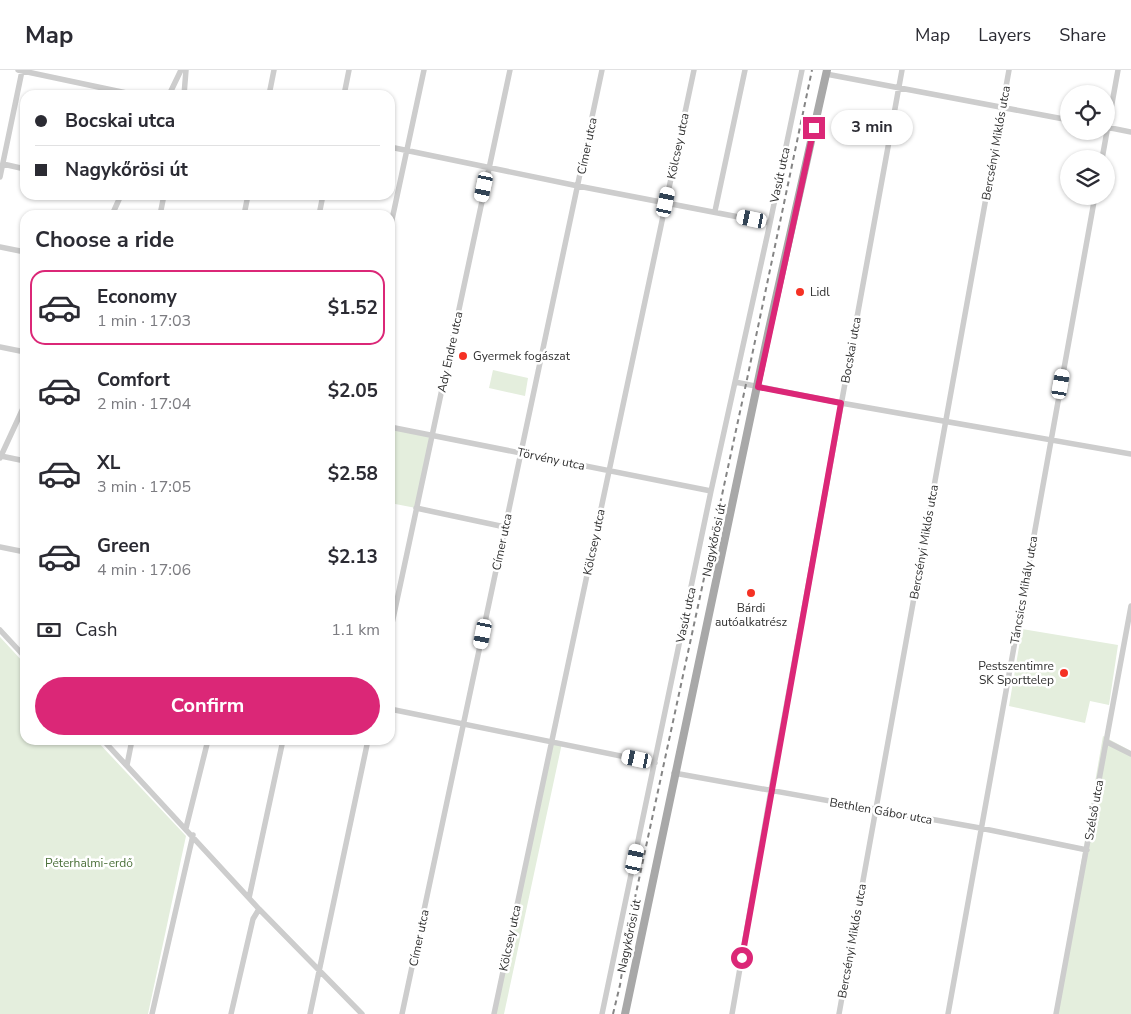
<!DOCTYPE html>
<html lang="en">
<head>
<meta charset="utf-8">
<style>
  :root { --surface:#fff; --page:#f7f7f7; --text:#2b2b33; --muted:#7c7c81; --line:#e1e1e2; --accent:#db2777 }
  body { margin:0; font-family:"Nunito Sans",sans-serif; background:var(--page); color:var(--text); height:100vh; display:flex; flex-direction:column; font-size:19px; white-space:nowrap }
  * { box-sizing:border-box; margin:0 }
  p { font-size:16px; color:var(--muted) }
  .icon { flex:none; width:28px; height:28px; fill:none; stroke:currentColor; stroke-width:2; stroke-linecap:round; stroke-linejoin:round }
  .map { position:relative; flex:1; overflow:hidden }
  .drawer { position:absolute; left:20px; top:140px; width:375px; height:535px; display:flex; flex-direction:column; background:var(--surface); border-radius:15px; box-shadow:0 1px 4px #0004 }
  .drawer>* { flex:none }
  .guide { position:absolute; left:20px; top:20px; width:375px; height:110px; border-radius:15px; box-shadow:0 1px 4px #0004; display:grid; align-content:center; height:110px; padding:0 15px; background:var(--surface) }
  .tools { position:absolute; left:1060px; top:15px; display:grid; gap:10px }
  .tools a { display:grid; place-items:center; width:55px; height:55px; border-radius:50%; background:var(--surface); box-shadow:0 1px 4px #0004; font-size:25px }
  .end { position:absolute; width:22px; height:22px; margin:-11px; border:6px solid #db2777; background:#fff; box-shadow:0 0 0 2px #fff }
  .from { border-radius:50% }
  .bubble { position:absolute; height:35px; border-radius:18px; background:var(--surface); box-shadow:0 1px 4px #0004; font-size:16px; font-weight:700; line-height:35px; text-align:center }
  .car { position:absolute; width:15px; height:30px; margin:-15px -8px; border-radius:6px; box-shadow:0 0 4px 1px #0007; background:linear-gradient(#fff 24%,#345 0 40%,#fff 0 76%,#345 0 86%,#fff 0) }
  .guide b { display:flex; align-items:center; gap:18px; height:48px; font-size:19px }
  .guide b+b { border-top:1px solid var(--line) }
  .guide i { width:12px; height:12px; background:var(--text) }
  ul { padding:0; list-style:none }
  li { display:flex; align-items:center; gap:15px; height:75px; margin:0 10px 8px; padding:0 5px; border:2px solid transparent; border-radius:15px }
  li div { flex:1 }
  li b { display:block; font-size:19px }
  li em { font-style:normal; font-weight:700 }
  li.active { border-color:var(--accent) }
  li>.icon { width:45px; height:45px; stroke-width:1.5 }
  h2 { padding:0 15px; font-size:22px; line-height:60px }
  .pay { display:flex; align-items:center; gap:12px; height:55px; padding:0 15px; font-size:19px }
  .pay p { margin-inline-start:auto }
  .primary-button { display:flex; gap:10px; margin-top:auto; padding:10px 15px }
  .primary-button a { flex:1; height:58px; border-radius:30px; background:var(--accent); color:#fff; font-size:20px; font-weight:700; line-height:58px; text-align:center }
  header { display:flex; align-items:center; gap:30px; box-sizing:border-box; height:70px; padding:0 25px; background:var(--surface); border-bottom:1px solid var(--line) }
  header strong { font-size:24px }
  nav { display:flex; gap:28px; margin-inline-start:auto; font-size:18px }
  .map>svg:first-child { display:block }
  .green { fill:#e4eedd }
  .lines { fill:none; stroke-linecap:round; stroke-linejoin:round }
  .minor { stroke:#cdcdcd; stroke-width:5.5 }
  .major { stroke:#a8a8a8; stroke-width:8 }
  .rail { stroke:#858585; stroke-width:2; stroke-dasharray:5 4; stroke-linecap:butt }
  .route { stroke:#db2777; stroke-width:6 }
  .poi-dot { fill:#f53124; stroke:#fff; stroke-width:2 }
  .labels { text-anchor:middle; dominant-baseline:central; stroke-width:5; stroke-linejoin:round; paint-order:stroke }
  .street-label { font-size:12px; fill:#303030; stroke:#fff }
  .poi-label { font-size:12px; fill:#303030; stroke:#fff; text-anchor:start }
  .park-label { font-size:12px; fill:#4b7039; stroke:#fff }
</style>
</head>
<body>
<header>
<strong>Map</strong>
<nav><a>Map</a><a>Layers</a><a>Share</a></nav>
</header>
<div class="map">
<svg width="1131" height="944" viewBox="0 0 1131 944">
  <rect width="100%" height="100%" fill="#fff"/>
  <!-- green -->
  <path class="green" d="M493,300l35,8 -3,18 -36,-8z
    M390,357l43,8 -17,73 -26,-5z
    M1022,559l96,16 -9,60 -19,-4 -5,22 -76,-17z
    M0,567l25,27v76h71l90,96 -38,178h-148z
    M1103,666l28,15v263h-76z
    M552,672l10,1 -58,271h-10z"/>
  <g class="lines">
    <!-- minor -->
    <path class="minor" d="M18,0l118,25
      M826,4l243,46
      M169,25l12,-25
      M184,25l2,-25
      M269,25l5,-25
      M344,25l5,-25
      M1106,57l25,5
      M390,77l188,39 192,37
      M1102,89l16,-89
      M3,94l22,5
      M0,107l22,-106
      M715,141l30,-141
      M112,145l9,-20
      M160,145l4,-20
      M244,145l4,-20
      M319,145l4,-20
      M390,159l34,-159
      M0,177l25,5
      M0,277l25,5
      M735,312l106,21 290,51
      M390,357l321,64
      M1,386l24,5
      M0,388l25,-54
      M416,438l89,19
      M0,477l25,5
      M0,560l25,27
      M390,563l120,-563
      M390,639l265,54
      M103,670l156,169 103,105
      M1107,672l24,12
      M127,695l5,-25
      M674,703l306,55 107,22
      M186,758l22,-88
      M249,828l34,-158
      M152,944l41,-179
      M231,944l22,-95 6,-10
      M310,944l58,-274
      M402,944l200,-944
      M494,944l200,-944
      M602,944l109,-523 59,-268 32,-153
      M732,944l39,-224 131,-720
      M839,944l170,-944
      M948,944l147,-818
      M1056,944l75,-408"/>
    <!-- major -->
    <path class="major" d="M625,944l144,-685 58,-259"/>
    <!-- rail -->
    <path class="rail" d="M613,944l7,-29 10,-64 20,-93 96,-444 66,-314"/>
  </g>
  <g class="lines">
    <!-- route -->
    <path class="route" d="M742,888l99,-555 -83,-16 56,-259"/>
  </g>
  <!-- markers -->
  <g class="poi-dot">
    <circle cx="800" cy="222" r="5"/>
    <circle cx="463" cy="286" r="5"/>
    <circle cx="751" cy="523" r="5"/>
    <circle cx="1064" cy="603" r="5"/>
  </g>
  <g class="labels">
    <!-- street labels -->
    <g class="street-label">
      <text transform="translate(996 73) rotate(-80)">Bercsényi Miklós utca</text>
      <text transform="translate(587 76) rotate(-78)">Címer utca</text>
      <text transform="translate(678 76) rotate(-78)">Kölcsey utca</text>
      <text transform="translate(780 105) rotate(-78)">Vasút utca</text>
      <text transform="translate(851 280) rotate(-80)">Bocskai utca</text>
      <text transform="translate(450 282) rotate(-78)">Ady Endre utca</text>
      <text transform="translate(551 389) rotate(12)">Törvény utca</text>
      <text transform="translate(714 470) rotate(-78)">Nagykőrösi út</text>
      <text transform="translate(502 472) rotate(-78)">Címer utca</text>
      <text transform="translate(594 472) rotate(-78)">Kölcsey utca</text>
      <text transform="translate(924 472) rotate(-80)">Bercsényi Miklós utca</text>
      <text transform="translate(1024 520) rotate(-80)">Táncsics Mihály utca</text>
      <text transform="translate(686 545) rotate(-78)">Vasút utca</text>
      <text transform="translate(1094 740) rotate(-80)">Szélső utca</text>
      <text transform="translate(881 741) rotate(10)">Bethlen Gábor utca</text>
      <text transform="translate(629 866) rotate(-78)">Nagykőrösi út</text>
      <text transform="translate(419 868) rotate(-78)">Címer utca</text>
      <text transform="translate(510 868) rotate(-78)">Kölcsey utca</text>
      <text transform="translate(852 871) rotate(-80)">Bercsényi Miklós utca</text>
    </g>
    <!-- poi labels -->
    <g class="poi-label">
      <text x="810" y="222">Lidl</text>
      <text x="473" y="286">Gyermek fogászat</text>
      <text x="751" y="538" text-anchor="middle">Bárdi<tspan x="751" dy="14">autóalkatrész</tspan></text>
      <text x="1054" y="596" text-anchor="end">Pestszentimre<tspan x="1054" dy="14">SK Sporttelep</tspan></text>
    </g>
    <!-- park labels -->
    <g class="park-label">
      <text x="89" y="793">Péterhalmi-erdő</text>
    </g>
  </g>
</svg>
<div class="tools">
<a><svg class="icon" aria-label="locate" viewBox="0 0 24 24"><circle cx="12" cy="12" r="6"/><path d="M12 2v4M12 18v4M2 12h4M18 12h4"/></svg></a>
<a><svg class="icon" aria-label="layers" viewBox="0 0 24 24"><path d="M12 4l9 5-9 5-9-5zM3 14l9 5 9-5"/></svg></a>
</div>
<i class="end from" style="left:742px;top:888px"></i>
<i class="end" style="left:814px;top:58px"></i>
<div class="bubble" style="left:831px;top:40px;width:82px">3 min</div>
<i class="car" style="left:484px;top:117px;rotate:192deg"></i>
<i class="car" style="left:666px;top:132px;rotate:12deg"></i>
<i class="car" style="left:752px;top:149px;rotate:282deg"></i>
<i class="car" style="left:1061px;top:314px;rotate:10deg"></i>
<i class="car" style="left:483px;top:564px;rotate:191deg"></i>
<i class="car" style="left:637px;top:689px;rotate:282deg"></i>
<i class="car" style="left:635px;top:789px;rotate:12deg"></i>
<div class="guide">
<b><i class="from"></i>Bocskai utca</b>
<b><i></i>Nagykőrösi út</b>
</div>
<section class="drawer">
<h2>Choose a ride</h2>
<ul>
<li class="active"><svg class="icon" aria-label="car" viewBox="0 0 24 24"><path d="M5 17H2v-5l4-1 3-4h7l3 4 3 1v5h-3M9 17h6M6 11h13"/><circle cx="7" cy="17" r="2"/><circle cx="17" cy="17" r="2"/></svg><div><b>Economy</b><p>1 min · 17:03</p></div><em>$1.52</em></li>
<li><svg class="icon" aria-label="car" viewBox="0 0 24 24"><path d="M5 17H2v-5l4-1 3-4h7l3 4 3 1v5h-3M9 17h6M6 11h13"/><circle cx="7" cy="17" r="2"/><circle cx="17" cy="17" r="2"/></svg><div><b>Comfort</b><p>2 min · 17:04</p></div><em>$2.05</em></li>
<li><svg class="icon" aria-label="car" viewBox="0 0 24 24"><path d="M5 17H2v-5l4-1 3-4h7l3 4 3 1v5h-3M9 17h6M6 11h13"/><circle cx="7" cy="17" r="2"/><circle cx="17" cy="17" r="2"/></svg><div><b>XL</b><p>3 min · 17:05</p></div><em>$2.58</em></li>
<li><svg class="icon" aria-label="car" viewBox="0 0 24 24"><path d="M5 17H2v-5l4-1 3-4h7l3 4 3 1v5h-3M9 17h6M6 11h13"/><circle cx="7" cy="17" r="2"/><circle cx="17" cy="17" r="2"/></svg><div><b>Green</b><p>4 min · 17:06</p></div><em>$2.13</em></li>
</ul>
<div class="pay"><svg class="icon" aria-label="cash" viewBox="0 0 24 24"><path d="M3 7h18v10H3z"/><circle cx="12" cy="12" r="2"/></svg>Cash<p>1.1 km</p></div>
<div class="primary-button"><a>Confirm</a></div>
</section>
</div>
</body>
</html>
